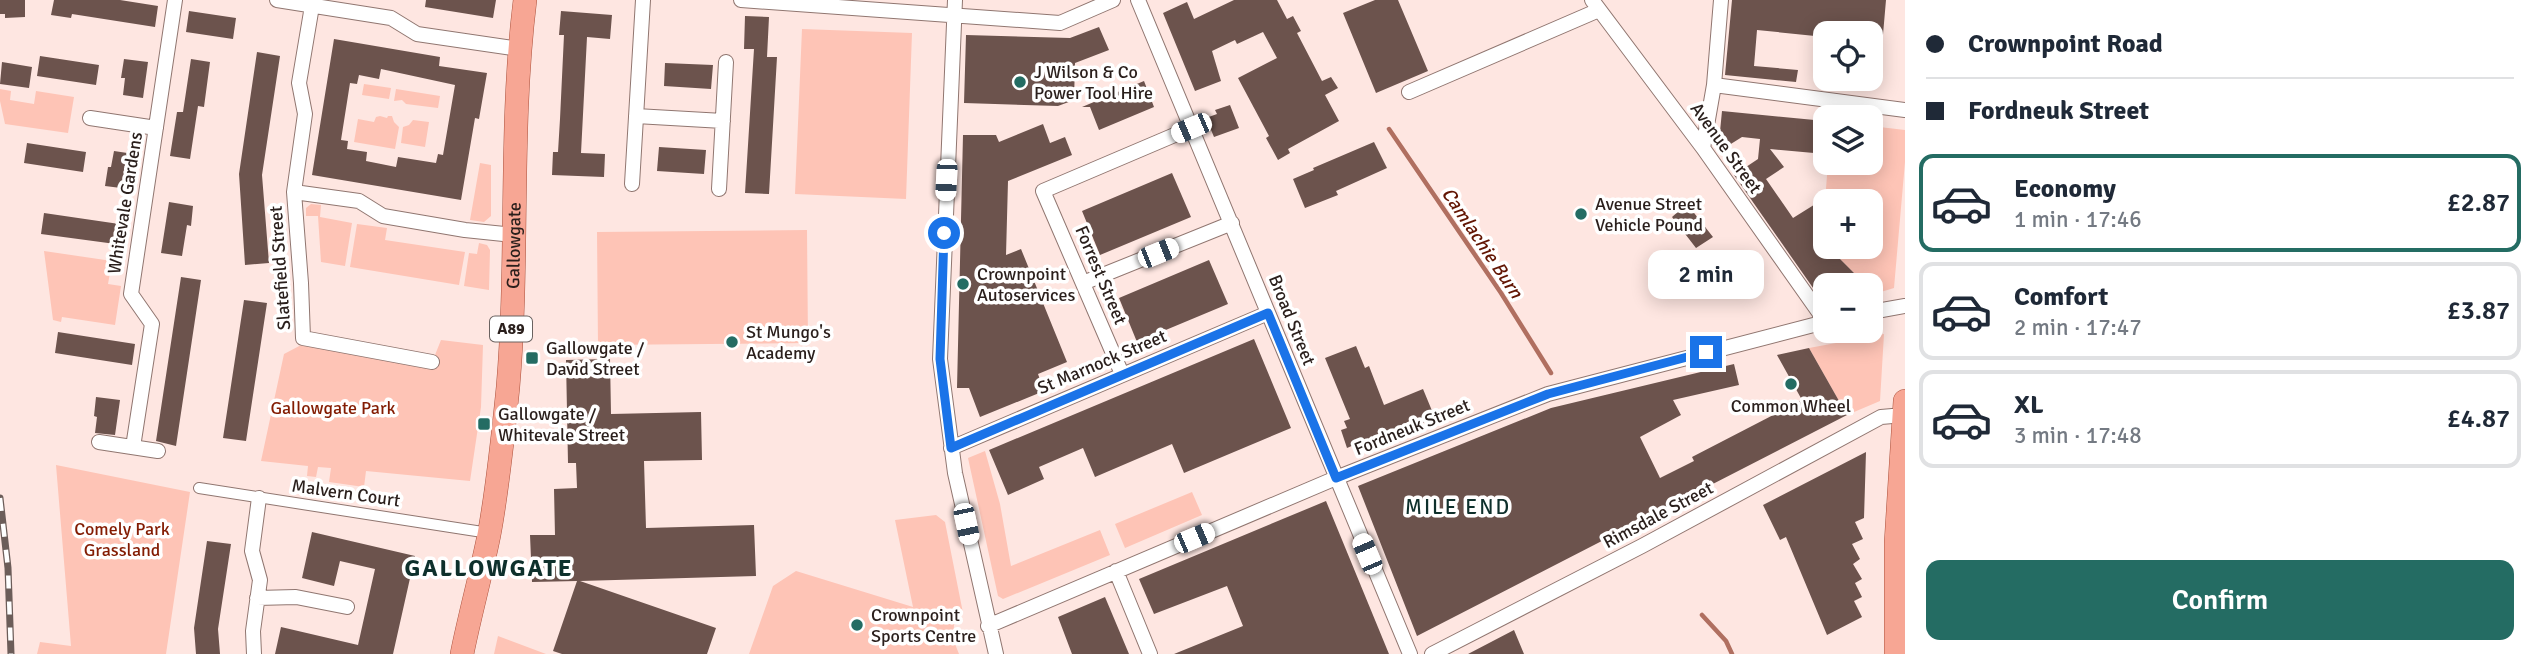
<!DOCTYPE html>
<html lang="en">
<head>
<meta charset="utf-8">
<style>
  :root { --surface:#fff; --page:#f6f6f7; --text:#1f2937; --muted:#747a83; --line:#e0e1e3; --accent:#246c63 }
  body { margin:0; font-family:Signika,sans-serif; background:var(--page); color:var(--text); height:100vh; display:flex; flex-direction:column; font-size:26px; white-space:nowrap }
  * { box-sizing:border-box; margin:0 }
  p { font-size:23px; color:var(--muted) }
  .icon { flex:none; width:38px; height:38px; fill:none; stroke:currentColor; stroke-width:2; stroke-linecap:round; stroke-linejoin:round }
  .map { position:relative; flex:1; overflow:hidden }
  .panel { display:flex; flex-direction:column; background:var(--surface); width:630px }
  .panel>* { flex:none }
  .guide { display:grid; align-content:center; height:154px; padding:0 21px; background:var(--surface) }
  .tools { position:absolute; left:1813px; top:21px; display:grid; gap:14px }
  .tools a { display:grid; place-items:center; width:70px; height:70px; border-radius:14px; background:var(--surface); box-shadow:0 4px 18px #0003; font-size:35px }
  .end { position:absolute; width:32px; height:32px; margin:-16px; border:9px solid #1a73e8; background:#fff; box-shadow:0 0 0 4px #fff }
  .from { border-radius:50% }
  .bubble { position:absolute; height:49px; border-radius:14px; background:var(--surface); box-shadow:0 4px 18px #0003; font-size:23px; font-weight:600; line-height:49px; text-align:center }
  .car { position:absolute; width:21px; height:42px; margin:-21px -10px; border-radius:9px; box-shadow:0 0 5px 2px #0007; background:linear-gradient(#fff 24%,#345 0 40%,#fff 0 76%,#345 0 86%,#fff 0) }
  .guide b { display:flex; align-items:center; gap:24px; height:66px; font-size:26px }
  .guide b+b { border-top:2px solid var(--line) }
  .guide i { width:18px; height:18px; background:var(--text) }
  ul { padding:0; list-style:none }
  li { display:flex; align-items:center; gap:21px; height:98px; margin:0 14px 10px; padding:0 7px; border:4px solid var(--line); border-radius:14px }
  li div { flex:1 }
  li b { display:block; font-size:26px }
  li em { font-style:normal; font-weight:600 }
  li.active { border-color:var(--accent) }
  li>.icon { width:63px; height:63px; stroke-width:1.5 }
  .action { display:flex; gap:14px; margin-top:auto; padding:14px 21px }
  .action a { flex:1; height:80px; border-radius:14px; background:var(--accent); color:#fff; font-size:28px; font-weight:600; line-height:80px; text-align:center }
  main { display:flex; flex:1; min-height:0 }
  .map>svg:first-child { display:block }
  .green { fill:#fec4b6 }
  .lines { fill:none; stroke-linecap:round; stroke-linejoin:round }
  .stream { stroke:#b06f60; stroke-width:4.5 }
  .building { fill:#6c534d; fill-rule:evenodd }
  .pedestrian-casing { stroke:#907670; stroke-width:12 }
  .minor-casing { stroke:#907670; stroke-width:16 }
  .primary-casing { stroke:#ab503b; stroke-width:24 }
  .pedestrian { stroke:#fff; stroke-width:10 }
  .minor { stroke:#fff; stroke-width:14 }
  .primary { stroke:#f7a694; stroke-width:23 }
  .rail-casing { stroke:#6c5d59; stroke-width:7 }
  .rail { stroke:#fff; stroke-width:4.5; stroke-dasharray:13; stroke-linecap:butt }
  .route { stroke:#1a73e8; stroke-width:9 }
  .poi-dot { fill:#246c63; stroke:#fff; stroke-width:2.5 }
  .labels { text-anchor:middle; dominant-baseline:central; stroke-width:7; stroke-linejoin:round; paint-order:stroke }
  .shield { fill:#fff; stroke:#6a6260; stroke-width:2 }
  .shield-label { font-size:16px; font-weight:bold; fill:#2a1f1c }
  .poi-label { font-size:18px; fill:#2a1f1c; stroke:#fff; text-anchor:start }
  .street-label { font-size:18px; fill:#2a1f1c; stroke:#fff }
  .park-label { font-size:18px; fill:#831c03; stroke:#fff }
  .water-label { font-size:19px; font-style:italic; fill:#621503; stroke:#fff }
  .quarter-label { font-size:21px; letter-spacing:2px; fill:#0e302c; stroke:#fff }
  .district-label { font-size:24px; font-weight:bold; letter-spacing:2px; fill:#0e302c; stroke:#fff }
</style>
</head>
<body>
<main>
<div class="map">
<svg width="1905" height="654" viewBox="0 0 1905 654">
  <rect width="100%" height="100%" fill="#fee6e1"/>
  <!-- green -->
  <path class="green" d="M802,29l110,4 -6,166 -111,-5z
    M364,84l27,4 -2,11 -27,-4z
    M0,89l11,2 -1,9 24,4 2,-13 38,6 -6,36 -63,-9 -5,-23z
    M396,89l44,7 -2,12 -32,-4 -4,-4 -8,1z
    M380,116l7,2 1,-2h4l2,6 5,5 -4,22 -41,-7 4,-23 16,3 2,-5z
    M413,120l16,2 -4,25 -24,-4 2,-16 6,-2z
    M1871,126l34,4v32l-11,126 -23,7v-10h-12l-3,-10 -28,-28h43v-46h-46l3,-38h43z
    M480,163l11,2v51l-7,6 -14,-2z
    M311,204l10,1 -1,12 32,6 -7,43 -24,-4 -3,-46h-12v-8z
    M357,224l30,4 -2,12 80,12 -6,33 -109,-18z
    M807,230l1,113 -210,2 -1,-113z
    M479,243l8,2 3,5 -1,40 -25,-4 5,-33 8,1z
    M44,251l68,10 -4,23 13,2 -6,39 -53,-8 -1,5 -8,-2z
    M1884,334l-4,67 -33,14 -38,-67z
    M441,340l42,5 -2,62 -11,74 -104,-10 -2,16 -35,-5 2,-14 -13,-1 -2,10 -9,-1 1,-10 -47,-5 23,-107 21,-11 126,22z
    M985,451l15,53 11,62 89,-36 10,25 -107,44 -5,-3 -30,-138z
    M56,465l134,27 -24,162h-129l3,-12 31,4z
    M1192,492l10,23 -77,33 -10,-24z
    M936,515l9,7 18,91 -8,-1 -2,27 6,15h-210l24,-68 23,-15 117,36 -18,-87z
    M498,636l48,18h-52z"/>
  <g class="lines">
    <!-- stream -->
    <path class="stream" d="M1389,129l112,164 50,80
      M1702,615l24,26 6,13"/>
  </g>
  <!-- building -->
  <path class="building" d="M0,0h25v17l-20,1v-4h-5z
    M54,0h66l38,6 -3,21 -83,-13 -1,4 -20,-3z
    M426,0h70l-3,18 -68,-11z
    M1234,0h43l10,19 6,-3 8,15 -4,2 25,48 9,-4 7,11 -13,7 14,26 -51,28 2,4 -12,7 -12,-22 3,-2 -31,-58 39,-20 -14,-26 -26,12 -2,-4 -23,11 9,30 -26,10 -32,-78 24,-11 7,17z
    M1375,0h23l30,71 -52,22 -33,-80z
    M1732,0h154l-6,69h-9v-36h-46v4l-68,-7 -3,36 44,4 -2,12 -71,-7z
    M189,11l47,7 -3,21 -47,-7z
    M561,11l51,4 -2,24 -23,-2 -6,116 24,1 -1,23 -52,-2 1,-23h5l2,-33 4,-84h-5z
    M745,16l24,1 -2,40h10l-8,137 -24,-1 9,-144h-10z
    M1099,27l10,23 -34,13 -1,37 -16,6 -94,-3 2,-68 104,3z
    M334,39l106,18 -1,9 48,7 -8,46 -4,-1 -14,82 -149,-25zM381,69l74,16 -12,70 -5,-1 -2,9 -38,-6 -2,10 -30,-6 1,-9 -20,-3 1,-8 -7,-1 9,-57 7,1 2,-9 20,4z
    M257,52l23,4 -18,119 7,88 -24,2 -6,-91z
    M40,56l59,9 -3,20 -59,-9z
    M124,59l24,3 -5,36 -20,-3 2,-17h-4z
    M191,59l19,3 -6,45 -6,-1 -8,53 -20,-3 7,-44h6z
    M2,62l30,5 -3,21 -29,-4z
    M665,63l48,2 -2,24 -47,-3z
    M1144,81l10,26 -55,23 -9,-23h-8z
    M1230,105l9,23 -25,9 -8,-19 11,-4 -2,-4z
    M1722,111l103,10v33l-55,-5 14,18 -18,12 27,39 32,-20 -2,44 2,5h3l28,28 3,10h-34v20l-91,-130 24,-16 2,-20 -18,-2 -24,15z
    M1043,124l7,19 15,-6 7,18 -64,26 -2,74 15,-6 46,113 -29,12 6,17 -64,26 -11,-29h-12l6,-253h33l3,7z
    M1374,142l13,26 -51,23 2,4 -33,13 -12,-29 21,-9 -1,-2z
    M27,143l59,9 -3,20 -59,-9z
    M659,147l47,3 -2,24 -47,-3z
    M114,151l20,3 -5,35 -24,-3 3,-19h3z
    M1172,173l19,44 -91,38 -18,-44z
    M169,202l24,4 -2,20 -4,-1 -5,31 -21,-3z
    M1687,204l26,33 -17,11 -24,-31z
    M44,213l82,12 -3,20 -82,-11z
    M1209,260l19,44 -91,38 -18,-44z
    M181,277l20,3 -25,166 -20,-5z
    M244,300l23,3 -21,138 -23,-3z
    M58,332l77,12 -3,21 -77,-12z
    M1254,339l37,89 -107,45 -12,-29 -77,33 -12,-29 -44,19 5,12 -36,16 -19,-45z
    M1356,346l9,22 4,-2 15,39 39,-16 12,29 -79,32 -2,-5 -7,3 -6,-18 6,-2 -3,-7 6,-2 -25,-61z
    M1809,348l38,67 -430,221 -59,-150 193,-78 183,-44 5,21 -66,15 8,15 -41,22 20,41 34,-17 -2,-4 110,-57 -25,-45z
    M610,359l1,55 90,-2 1,48 -58,1 2,67 108,-3 2,51 -176,5 136,47 -9,26h-145l-9,-3 24,-70 -45,1 -2,-47h25l-1,-46 23,-1 -1,-25h-8l-2,-103z
    M96,397l24,3 -5,35 -20,-2 2,-16 -3,-1z
    M1866,452l-2,66 -9,4 8,17 -11,5 8,15 -7,5 9,15 -7,4 7,14 -8,4 8,16 -35,18 -41,-98 -6,3 -17,-35z
    M1326,501l63,153h-215l69,-28 -16,-40 -73,28 -15,-35z
    M312,532l103,24 -22,98h-118l6,-27 77,18 17,-76 -35,-8 -6,25 -32,-8z
    M207,541l24,3 -13,85 2,25h-24l-2,-26z
    M1105,597l24,57h-57l-14,-37z
    M1514,630l10,24h-56z"/>
  <g class="lines">
    <!-- pedestrian casing -->
    <g class="pedestrian-casing">
      <path id="pedestrian" d="M199,488l290,45"/>
    </g>
    <!-- minor casing -->
    <g class="minor-casing">
      <path id="minor" d="M277,0l114,18 26,16 102,15
        M741,0l319,23 53,-23
        M955,0l-15,359 15,114 41,181
        M1138,0l272,654
        M1592,0l111,148 122,173
        M312,6l-13,77 6,31 -11,78 7,91 2,55 129,24
        M1714,85l191,25
        M1409,92l190,-82
        M636,116l87,5
        M90,118l66,10
        M1703,148l11,-63 7,-85
        M632,184l11,-184
        M719,189l7,-127
        M294,192l65,9 24,15 82,14 49,5
        M1083,283l149,-60
        M1871,312l34,-6
        M1122,374l-79,-183 148,-63
        M99,442l59,9
        M133,447l19,-123 -21,-30 44,-294
        M951,448l317,-135
        M1116,571l34,83
        M257,598l39,-1 51,10
        M988,626l348,-148 212,-84 277,-72
        M254,654l-1,-23 7,-51 -8,-29 7,-53
        M1432,654l210,-108 239,-129 23,-2"/>
    </g>
    <!-- primary casing -->
    <g class="primary-casing">
      <g id="primary">
        <path id="s1" d="M462,654c8,-40 19,-79 27,-119 9,-48 14,-99 19,-148 11,-129 1,-258 17,-387"/>
        <path d="M1896,654v-111l9,-142"/>
      </g>
    </g>
    <!-- pedestrian -->
    <use href="#pedestrian" class="pedestrian"/>
    <!-- minor -->
    <use href="#minor" class="minor"/>
    <!-- primary -->
    <use href="#primary" class="primary"/>
    <!-- rail casing -->
    <g class="rail-casing">
      <path id="rail" d="M0,498l8,70 3,86"/>
    </g>
    <!-- rail -->
    <use href="#rail" class="rail"/>
  </g>
  <g class="lines">
    <!-- route -->
    <path class="route" d="M944,233l-4,126 11,89 317,-135 68,165 212,-84 158,-42"/>
  </g>
  <!-- markers -->
  <g class="poi-dot">
    <circle cx="1020" cy="82" r="7"/>
    <circle cx="1581" cy="214" r="7"/>
    <circle cx="963" cy="284" r="7"/>
    <circle cx="732" cy="342" r="7"/>
    <rect x="525" y="351" width="14" height="14" rx="3.5"/>
    <circle cx="1791" cy="384" r="7"/>
    <rect x="477" y="417" width="14" height="14" rx="3.5"/>
    <circle cx="857" cy="625" r="7"/>
  </g>
  <g class="labels">
    <!-- shield labels -->
    <rect class="shield" x="490" y="316.5" width="42" height="25" rx="5"/>
    <g class="shield-label">
      <text x="511" y="329">A89</text>
    </g>
    <!-- poi labels -->
    <g class="poi-label">
      <text x="1034" y="72">J Wilson &amp; Co<tspan x="1034" dy="21">Power Tool Hire</tspan></text>
      <text x="1595" y="204">Avenue Street<tspan x="1595" dy="21">Vehicle Pound</tspan></text>
      <text x="977" y="274">Crownpoint<tspan x="977" dy="21">Autoservices</tspan></text>
      <text x="746" y="332">St Mungo's<tspan x="746" dy="21">Academy</tspan></text>
      <text x="546" y="348">Gallowgate /<tspan x="546" dy="21">David Street</tspan></text>
      <text x="1791" y="406" text-anchor="middle">Common Wheel</text>
      <text x="498" y="414">Gallowgate /<tspan x="498" dy="21">Whitevale Street</tspan></text>
      <text x="871" y="615">Crownpoint<tspan x="871" dy="21">Sports Centre</tspan></text>
    </g>
    <!-- street labels -->
    <g class="street-label">
      <text transform="translate(1726 148) rotate(54)">Avenue Street</text>
      <text transform="translate(125 203) rotate(-81)">Whitevale Gardens</text>
      <text stroke="none"><textPath href="#s1" startOffset="413">Gallowgate</textPath></text>
      <text transform="translate(280 268) rotate(-94)">Slatefield Street</text>
      <text transform="translate(1101 275) rotate(67)">Forrest Street</text>
      <text transform="translate(1292 320) rotate(68)">Broad Street</text>
      <text transform="translate(1102 362) rotate(-23)">St Marnock Street</text>
      <text transform="translate(1412 427) rotate(-22)">Fordneuk Street</text>
      <text transform="translate(346 493) rotate(8)">Malvern Court</text>
      <text transform="translate(1658 515) rotate(-28)">Rimsdale Street</text>
    </g>
    <!-- park labels -->
    <g class="park-label">
      <text x="333" y="408">Gallowgate Park</text>
      <text x="122" y="529">Comely Park<tspan x="122" dy="21">Grassland</tspan></text>
    </g>
    <!-- water labels -->
    <g class="water-label">
      <text transform="translate(1482 243) rotate(56)">Camlachie Burn</text>
    </g>
    <!-- quarter labels -->
    <g class="quarter-label">
      <text x="1458" y="507">MILE END</text>
    </g>
    <!-- district labels -->
    <g class="district-label">
      <text x="489" y="568">GALLOWGATE</text>
    </g>
  </g>
</svg>
<div class="tools">
<a><svg class="icon" aria-label="locate" viewBox="0 0 24 24"><circle cx="12" cy="12" r="6"/><path d="M12 2v4M12 18v4M2 12h4M18 12h4"/></svg></a>
<a><svg class="icon" aria-label="layers" viewBox="0 0 24 24"><path d="M12 4l9 5-9 5-9-5zM3 14l9 5 9-5"/></svg></a>
<a>+</a>
<a>−</a>
</div>
<i class="end from" style="left:944px;top:233px"></i>
<i class="end" style="left:1706px;top:352px"></i>
<div class="bubble" style="left:1648px;top:250px;width:116px">2 min</div>
<i class="car" style="left:1191px;top:128px;rotate:247deg"></i>
<i class="car" style="left:946px;top:180px;rotate:183deg"></i>
<i class="car" style="left:1158px;top:253px;rotate:68deg"></i>
<i class="car" style="left:966px;top:524px;rotate:168deg"></i>
<i class="car" style="left:1194px;top:538px;rotate:67deg"></i>
<i class="car" style="left:1367px;top:554px;rotate:337deg"></i>
</div>
<section class="panel">
<div class="guide">
<b><i class="from"></i>Crownpoint Road</b>
<b><i></i>Fordneuk Street</b>
</div>
<ul>
<li class="active"><svg class="icon" aria-label="car" viewBox="0 0 24 24"><path d="M5 17H2v-5l4-1 3-4h7l3 4 3 1v5h-3M9 17h6M6 11h13"/><circle cx="7" cy="17" r="2"/><circle cx="17" cy="17" r="2"/></svg><div><b>Economy</b><p>1 min · 17:46</p></div><em>£2.87</em></li>
<li><svg class="icon" aria-label="car" viewBox="0 0 24 24"><path d="M5 17H2v-5l4-1 3-4h7l3 4 3 1v5h-3M9 17h6M6 11h13"/><circle cx="7" cy="17" r="2"/><circle cx="17" cy="17" r="2"/></svg><div><b>Comfort</b><p>2 min · 17:47</p></div><em>£3.87</em></li>
<li><svg class="icon" aria-label="car" viewBox="0 0 24 24"><path d="M5 17H2v-5l4-1 3-4h7l3 4 3 1v5h-3M9 17h6M6 11h13"/><circle cx="7" cy="17" r="2"/><circle cx="17" cy="17" r="2"/></svg><div><b>XL</b><p>3 min · 17:48</p></div><em>£4.87</em></li>
</ul>
<div class="action"><a>Confirm</a></div>
</section>
</main>
</body>
</html>
